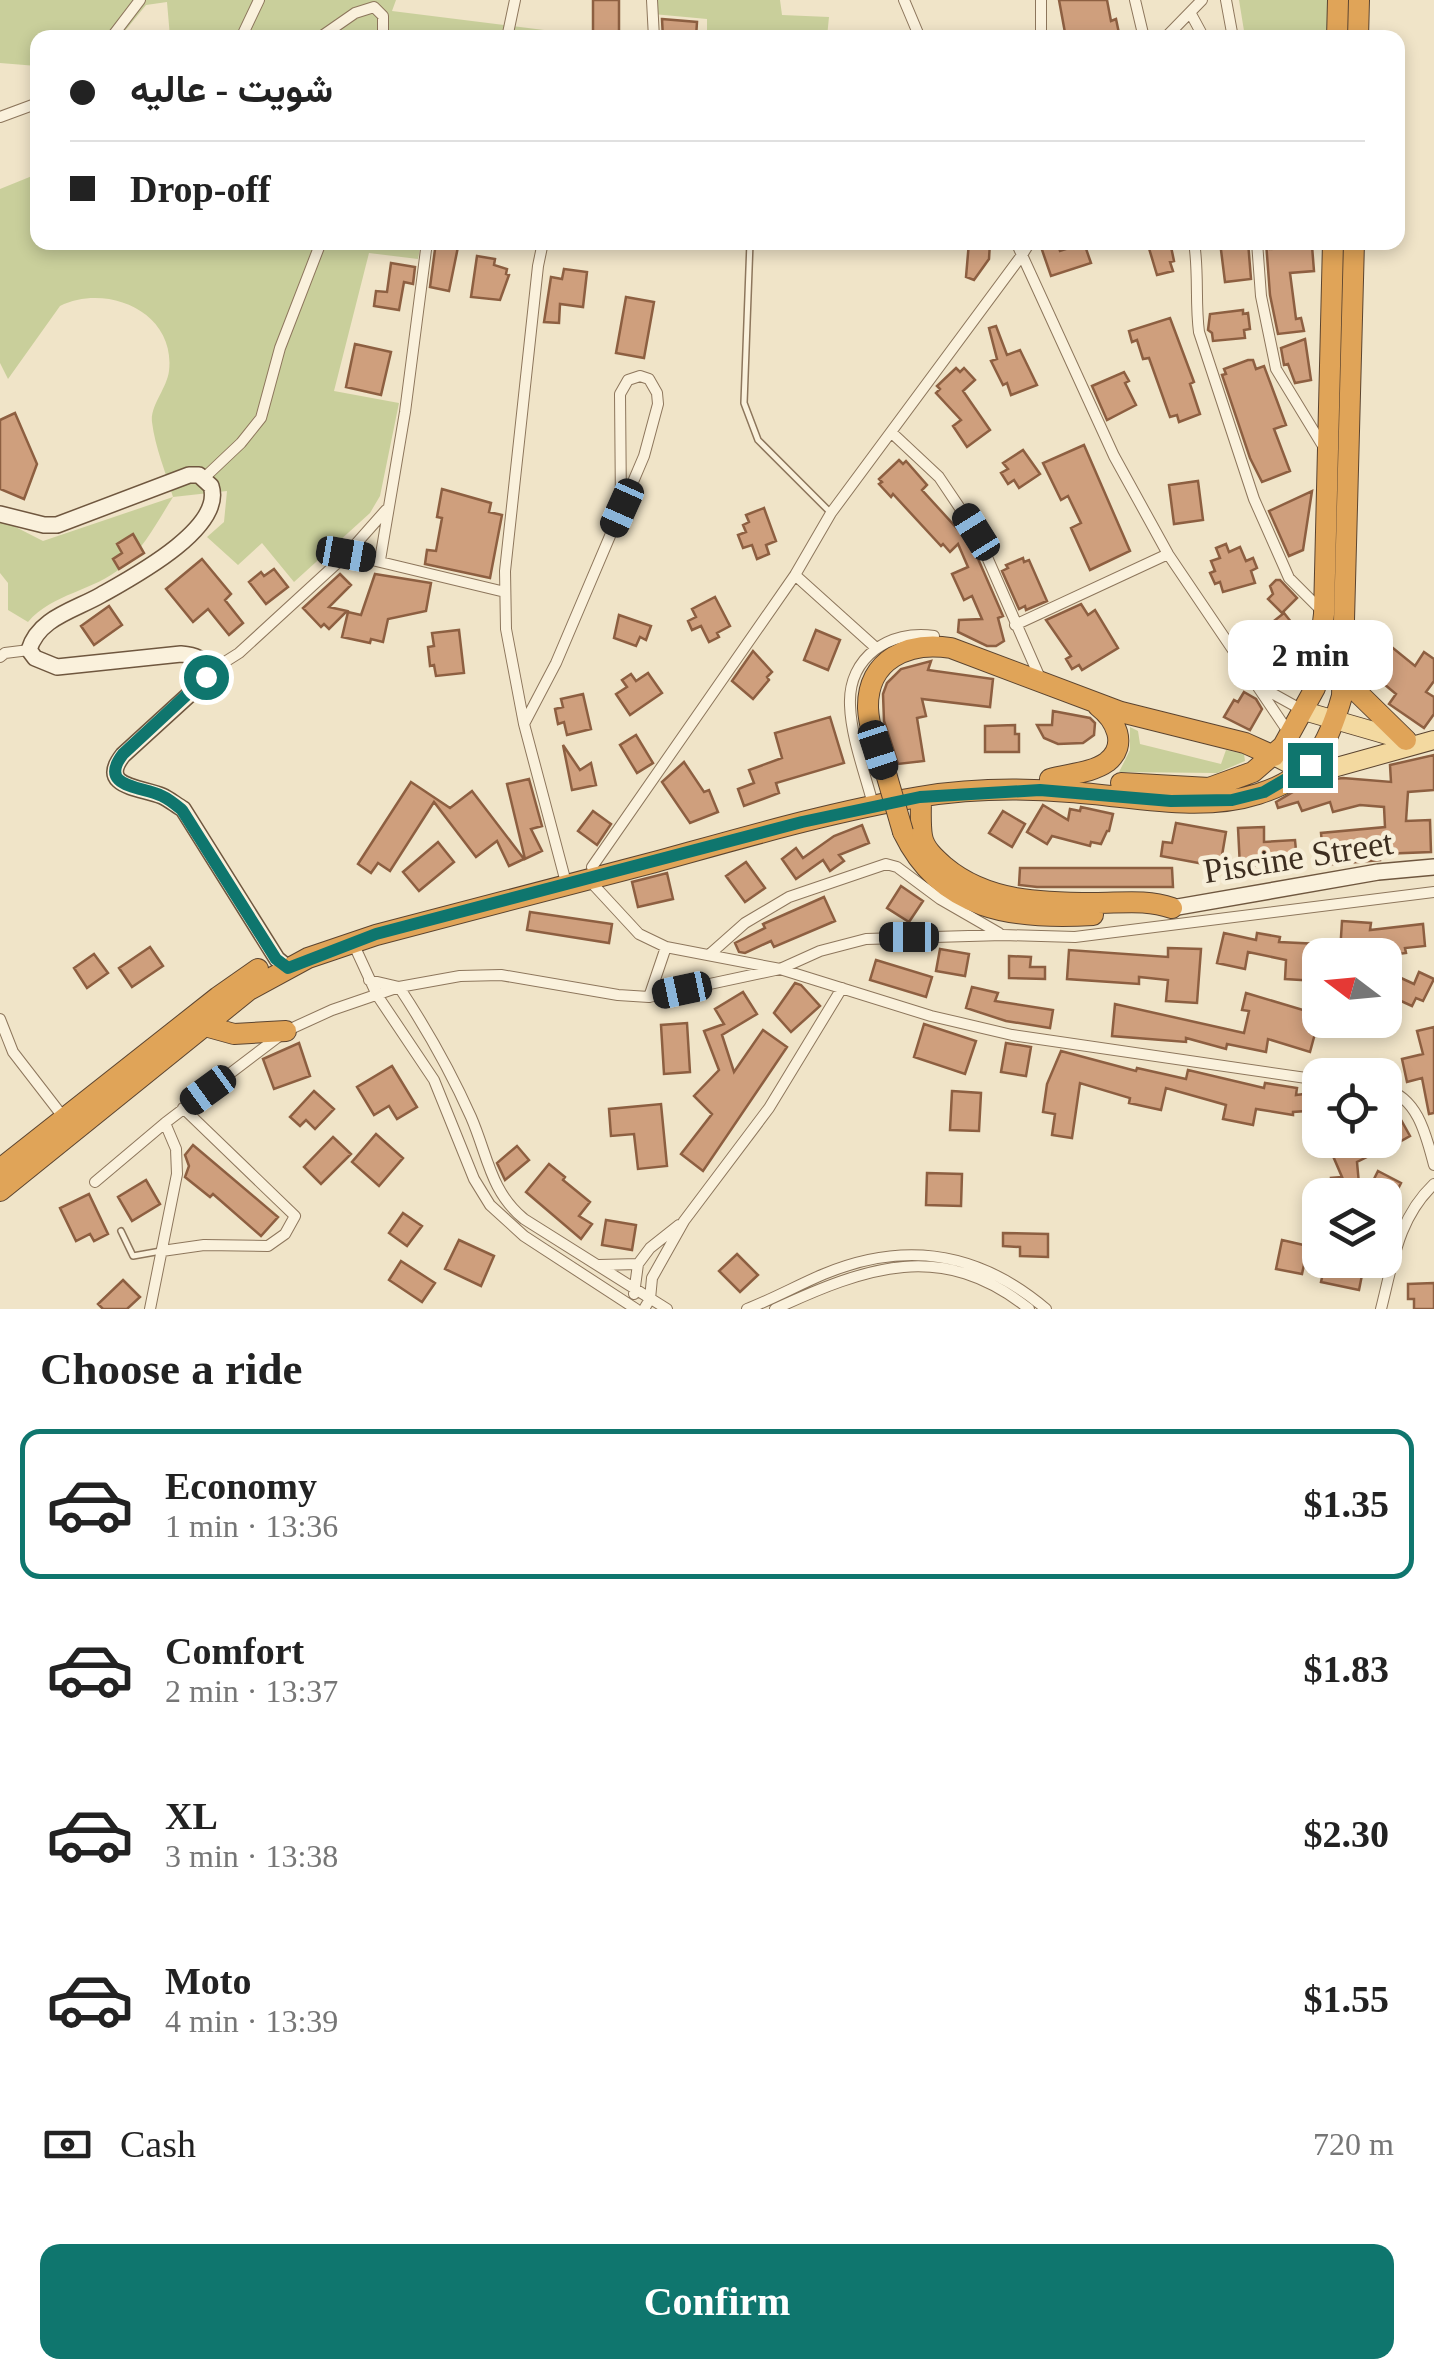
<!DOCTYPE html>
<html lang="en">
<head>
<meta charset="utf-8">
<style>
  :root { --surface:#fff; --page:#f6f6f6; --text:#222; --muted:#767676; --line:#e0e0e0; --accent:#0f766e }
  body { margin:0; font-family:"Times New Roman",Vazirmatn,serif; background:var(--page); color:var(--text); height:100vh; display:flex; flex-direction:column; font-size:38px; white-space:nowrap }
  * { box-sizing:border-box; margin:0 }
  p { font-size:32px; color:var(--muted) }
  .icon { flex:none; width:55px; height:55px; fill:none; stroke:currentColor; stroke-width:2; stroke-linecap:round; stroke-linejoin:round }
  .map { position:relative; height:1309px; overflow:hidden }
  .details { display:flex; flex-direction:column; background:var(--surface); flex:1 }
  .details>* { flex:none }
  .hud { position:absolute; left:30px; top:30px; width:1375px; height:220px; border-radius:20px; box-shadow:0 5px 15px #0003; display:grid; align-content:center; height:220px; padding:0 40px; background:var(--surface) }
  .needle { width:65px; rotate:286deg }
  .fabs { position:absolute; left:1302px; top:938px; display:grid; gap:20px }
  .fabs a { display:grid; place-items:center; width:100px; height:100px; border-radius:20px; background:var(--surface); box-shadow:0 5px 15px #0003; font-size:50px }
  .end { position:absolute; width:45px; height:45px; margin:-22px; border:12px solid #0f766e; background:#fff; box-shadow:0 0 0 5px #fff }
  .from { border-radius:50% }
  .bubble { position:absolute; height:70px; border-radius:20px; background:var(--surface); box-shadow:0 5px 15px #0003; font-size:32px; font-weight:700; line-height:70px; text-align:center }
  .car { position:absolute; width:30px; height:60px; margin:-30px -15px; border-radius:12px; box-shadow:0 0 8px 2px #0007; background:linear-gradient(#222 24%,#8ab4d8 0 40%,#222 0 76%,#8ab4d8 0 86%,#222 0) }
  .hud b { display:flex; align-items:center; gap:35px; height:95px; font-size:38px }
  .hud b+b { border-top:2px solid var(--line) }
  .hud i { width:25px; height:25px; background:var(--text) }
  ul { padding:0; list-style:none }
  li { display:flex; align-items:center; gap:30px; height:150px; margin:0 20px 15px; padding:0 20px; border:5px solid transparent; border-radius:20px }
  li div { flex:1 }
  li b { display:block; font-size:38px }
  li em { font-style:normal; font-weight:700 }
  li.on { border-color:var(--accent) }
  li>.icon { width:90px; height:90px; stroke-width:1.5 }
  h2 { padding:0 40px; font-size:45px; line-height:120px }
  .pay { display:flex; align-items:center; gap:25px; height:110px; padding:0 40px; font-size:38px }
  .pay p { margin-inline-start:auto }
  .cta { display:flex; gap:20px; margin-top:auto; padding:20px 40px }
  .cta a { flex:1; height:115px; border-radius:20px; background:var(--accent); color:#fff; font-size:40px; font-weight:700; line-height:115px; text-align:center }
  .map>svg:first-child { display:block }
  .green { fill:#c9cf9b }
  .building { fill:#cf9f7d; stroke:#8d5f41; stroke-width:2.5 }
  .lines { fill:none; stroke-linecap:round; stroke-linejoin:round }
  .lane-casing { stroke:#8d765c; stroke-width:8 }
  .street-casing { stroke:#8d765c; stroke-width:12 }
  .secondary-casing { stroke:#6f573f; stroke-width:18 }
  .primary-casing { stroke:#5b4430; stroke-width:20 }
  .highway-casing { stroke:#5b4430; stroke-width:22 }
  .lane { stroke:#faf1dc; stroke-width:5 }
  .street { stroke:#faf1dc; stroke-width:10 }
  .secondary { stroke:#faf1dc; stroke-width:15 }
  .primary { stroke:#f3d9a0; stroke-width:18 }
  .highway { stroke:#e0a458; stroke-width:20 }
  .highway-bridge-casing { stroke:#5b4430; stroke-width:22; stroke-linecap:butt }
  .highway-bridge { stroke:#e0a458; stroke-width:20 }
  .route { stroke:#0f766e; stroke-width:12 }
  .labels { text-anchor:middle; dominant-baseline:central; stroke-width:9; stroke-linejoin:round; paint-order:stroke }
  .street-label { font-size:35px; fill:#3d2e20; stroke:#f7eed8 }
</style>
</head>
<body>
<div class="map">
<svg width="1434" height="1309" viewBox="0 0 1434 1309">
  <rect width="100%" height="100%" fill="#f0e4c8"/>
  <!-- green -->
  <path class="green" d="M0,0h396l-4,11 176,22 -3,5 -395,-1 -3,-35 -21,3 -26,32 -82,1 -1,28 -37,-3z
    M649,0h131l2,15 47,2 -2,20h-120v-18l-54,-5z
    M1239,0h96l4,37h-94z
    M37,174l1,68 383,1 -3,16 -49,-6 -35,138 65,12 -19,93 -10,17 -76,69 -32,-39 -24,22 -31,-28 17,-15 3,-31 -54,6c-14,22 -31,54 -51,70 -28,24 -69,26 -94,55l-20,-12v-27l-8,-10v-54l43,22 130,-44c-7,-24 -18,-50 -21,-75 -2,-16 15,-34 17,-51 7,-60 -63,-88 -109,-65l-52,73 -8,-16v-174z
    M1130,727l8,4 2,13 81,20 5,-14 18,4 1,7 -28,12 -98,-1 11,-22z"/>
  <!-- building -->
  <path class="building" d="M593,0h26v32h-26z
    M1059,0h48l4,21 5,-2 4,19h-54z
    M662,19l35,3 -1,16h-33z
    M436,242h23l-10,49 -19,-4z
    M969,242h21l-1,17 -15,21 -8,-3z
    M1046,242h11l3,9 24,-8 7,20 -40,13 -11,-32z
    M1159,242h11l4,19 -4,1 3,9 -16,4 -9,-30z
    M1220,242h28l3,37 -26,3z
    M1266,242h3l1,7 42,-3 2,25 -24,2 6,46 5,-1 3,13 -26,3 -8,-39z
    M477,256l18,3 -1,6 13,4 -1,5 3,1 -9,25 -29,-3z
    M391,263l24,4 -2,17 -9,-2 -5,28 -25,-4 2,-15 11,1z
    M564,269l23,3 -4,35 -23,-3 -1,19 -15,-1 7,-45 11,2z
    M626,297l28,5 -10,56 -28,-5z
    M1243,310v4l5,-1 2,16 -6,1 1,8 -32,3 -1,-8 -4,-3 2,-16z
    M1170,318l24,64 -4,2 10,30 -21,8 -2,-7 -7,2 -21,-59 -6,1 -6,-19 -5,2 -3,-11z
    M996,326l11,29 13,-5 17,35 -26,10 -4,-12 -4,2 -12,-24 6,-2 -8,-31z
    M1305,339l6,41 -16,3 -7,-19 -4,1 -3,-17z
    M355,344l36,8 -10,43 -35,-8z
    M1248,360h5l3,9 8,-3 22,59 -12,4 16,42 -28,11 -12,-24 -28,-83 4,-1 -2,-5z
    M956,368l4,4 4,-4 11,12 -12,11 27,39 -23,17 -14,-21 8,-6 -25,-27 4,-4 -3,-3z
    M1124,372l5,9 -4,2 11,22 -29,15 -15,-34z
    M15,413l22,51 -13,35 -24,-10v-69z
    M1084,445l46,106 -40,19 -19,-42 10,-5 -13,-27 -7,4 -18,-37z
    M1023,450l17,24 -21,14 -5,-8 -6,4 -7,-11 7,-4 -5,-6z
    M899,460l4,4 3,-3 21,24 -5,5 50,55 31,71 -5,2 6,23 -8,5h-9l-29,-14 1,-12 23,-1 -10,-23 -8,4 -12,-26 16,-7 -10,-23 -8,8 -7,-8 -2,2 -48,-52 -2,3 -12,-13 3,-2 -3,-3z
    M1198,481l5,39 -29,4 -5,-39z
    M442,489l49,14 -2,9 13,3 -12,63 -65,-14 2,-14 9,1 6,-33 -5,-1z
    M1312,491l-9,59 -14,6 -20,-45z
    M764,508l12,33 -10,4 3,9 -12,5 -5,-14 -9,3 -5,-13 8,-3 -3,-7 6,-3 -3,-7z
    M133,534l11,19 -25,16 -6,-10 9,-6 -5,-9z
    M1226,544l3,8 11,-5 6,14 7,-3 4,10 -6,3 4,12 -32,9 -3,-10 -5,2 -5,-11 5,-2 -4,-10 9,-3 -4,-10z
    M1023,558l1,4 5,-2 18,41 -21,9 -1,-4 -6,3 -17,-38 6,-3 -2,-3z
    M202,559l29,35 -6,6 18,23 -14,12 -21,-26 -15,13 -27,-33z
    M274,569l14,18 -22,17 -17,-22 12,-10 3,4z
    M340,574l11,11 -22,22 18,4 -18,18 -5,-5 -3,3 -18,-19z
    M375,574l56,9 -5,28 -38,8 -5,23 -12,-3 -1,4 -28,-6 6,-25 13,3z
    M1276,580h4l17,18 -15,15 -14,-14 5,-5 -3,-8z
    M715,597l15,29 -13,7 2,4 -10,5 -8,-16 -9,4 -4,-9 8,-4 -4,-8z
    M1081,604l7,11 7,-5 23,38 -36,22 -3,-5 -7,4 -6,-10 5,-3 -25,-36z
    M109,606l13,19 -28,20 -13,-19z
    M1284,613l19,24 -22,18 -17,-19 10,-8 -4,-4z
    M619,615l32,11 -5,14 -6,-3 -4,9 -22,-8z
    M1367,627l48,39 9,-14 10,7v22l-8,11 8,5v17l-10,14 -35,-24 7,-10 -36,-30 -3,-25z
    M459,630l5,43 -28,3 -2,-11 -4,1 -2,-19 6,-1 -2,-13z
    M816,630l24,10 -12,30 -24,-10z
    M753,651l19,21 -5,5 2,3 -16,19 -21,-18z
    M931,661l-3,9 65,9 -3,28 -68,-8 4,17 -9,2 7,43 -26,3 -14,-43 -1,-27 4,-11 14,-14z
    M648,673l14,20 -32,22 -14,-21 11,-7 -5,-7 9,-6 5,7z
    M1244,692l12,7 6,10 -12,21 -26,-13 10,-17 4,2z
    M583,694l8,35 -24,6 -3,-13 -6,2 -3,-15 8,-2 -2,-8z
    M1053,711l37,7 5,5 -1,12 -11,8 -25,1 -14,-6 -7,-13h15z
    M830,717l14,46 -68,20 3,10 -35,13 -6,-17 16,-6 -5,-13 33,-12 -7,-25z
    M1015,725v9h4v18h-34v-26z
    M636,735l17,28 -16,10 -17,-28z
    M563,745l17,25 11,-7 5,22 -24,5z
    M1434,755v35l-26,2 -2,29 24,-1 1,32 -51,2v6l-56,5 -3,-32 64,-6 -1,-20 -24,-2 -27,7 -3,-10 -28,9 -4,-9 -20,6 -2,-6 34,-20 33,-4 48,4 -1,-17z
    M684,762l20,30 5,-2 9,22 -28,11 -28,-41z
    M529,779l13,47 -11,3 11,22 -17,8 -18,-75z
    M411,782l39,26 22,-17 52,68 -15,7 -12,-25 -21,16 -42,-55 -44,69 -12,-8 -7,10 -13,-9z
    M1043,805l25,15 2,-11 10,2 1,-4 32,7 -4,17h-2l-6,13 -10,-2 -1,4 -38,-10 -5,8 -20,-12z
    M593,811l18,13 -14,21 -19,-14z
    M1003,811l22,13 -13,23 -23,-14z
    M1176,823l50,9 -6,35 -59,-11 2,-14 9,1z
    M862,825l7,18 -30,12 5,6 -14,10 -7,-11 -27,19 -14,-20 14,-11 7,10 31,-22z
    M1264,827v15l31,-2 2,21 -57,6 -2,-39z
    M438,842l16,20 -35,29 -16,-19z
    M746,862l19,26 -20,14 -19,-26z
    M1020,868h152l1,19h-136l-18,-2z
    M667,873l6,26 -35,8 -6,-25z
    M901,886l22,15 -14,21 -22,-14z
    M824,897l11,24 -61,26 -3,-6 -26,12 -6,-1 -4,-9 30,-15 -2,-4z
    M530,912l82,12 -3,19 -82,-13z
    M1342,921l29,2 -1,7 53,-6 2,22 -20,2 1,5 -16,2 -50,-2z
    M1224,933l32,7 1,-7 23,4 -1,5 41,2 -3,37 -32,-2 1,-19 -38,-8 -3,17 -28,-6z
    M150,947l13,19 -31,21 -13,-19z
    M1168,948l33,1 -4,54 -31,-2 2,-21 -29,-3v7l-72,-5 2,-29 99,7z
    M940,949l29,5 -4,22 -29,-5z
    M94,954l14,19 -21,15 -13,-20z
    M1009,956l22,1 -1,10h15v12l-36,-1z
    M876,960l56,17 -6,20 -56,-17z
    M1419,972l15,7 -11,22 -7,-3 -4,8 -20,-9 9,-19 13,6z
    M795,983l6,2 19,21 -29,26 -17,-19z
    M972,987l26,6 -3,8 58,9 -3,18 -44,-7 -40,-13z
    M743,992l14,22 -35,21 12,37 29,-42 24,17 -84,124 -22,-17 31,-40 -18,-18 25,-26 -15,-39 20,-7 -9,-15z
    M1246,993l74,22 -10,37 -42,-13 -2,13 -39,-8 -1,5 -40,-11v4l-74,-6 3,-32 129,29 5,-22 -7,-1z
    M687,1023l3,49 -26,2 -3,-49z
    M924,1024l52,17 -11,33 -51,-17z
    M1434,1027v86l-5,1 -7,-36 -15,4 -5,-23 21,-5 -6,-23z
    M299,1043l11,33 -36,13 -11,-30z
    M1006,1043l25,4 -5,29 -25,-4z
    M1061,1051l75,20 1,-3 49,11 2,-9 76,18 1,-5 32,5 -1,7 24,-3v18l-27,2v3l-37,-6 -3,16 -30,-6 3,-14 -60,-17 -5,22 -32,-7 1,-5 -50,-15 -8,55 -20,-3 3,-21 -12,-2 4,-28z
    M392,1066l25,41 -20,12 -8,-13 -15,9 -17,-28z
    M314,1091l20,18 -19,20 -9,-9 -6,6 -10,-9z
    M952,1091l29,2 -2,38 -29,-1z
    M661,1104l6,62 -29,3 -4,-35 -23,2 -2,-27z
    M1395,1109l15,27 -25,14v-36z
    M376,1134l27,24 -24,28 -27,-24z
    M333,1137l18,17 -30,30 -17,-17z
    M1344,1140h16l7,17 -10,5 3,33h-27l-2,-17 11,-1 -9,-21 15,-7z
    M193,1145l85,72 -17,19 -48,-42 -3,3 -25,-20 4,-11 -4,-11z
    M517,1146l12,14 -24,20 -8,-17z
    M549,1164l16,13 -2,3 27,22 -11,14 13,8 -11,15 -55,-47z
    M1378,1171l23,12 -16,31v-19h-19z
    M927,1173l35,1 -1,32 -35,-1z
    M146,1180l14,24 -28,17 -14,-24z
    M89,1194l19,40 -14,7 -4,-7 -14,7 -16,-33z
    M403,1213l19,13 -15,20 -18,-13z
    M606,1220l30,5 -4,25 -30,-5z
    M1003,1233l45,1v23l-28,-1v-9l-17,-1z
    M459,1240l35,16 -13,30 -36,-17z
    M1282,1240l26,6 -6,28 -26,-5z
    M737,1254l21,21 -18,17 -21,-21z
    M1326,1260h39l-6,30 -38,-8z
    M401,1261l34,22 -13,19 -33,-22z
    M123,1280l17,17 -13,12h-24l-5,-5z
    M1434,1283v26h-20v-10h-6v-15z"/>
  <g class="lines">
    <!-- lane casing -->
    <g class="lane-casing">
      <path id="lane" d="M750,242l-6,161 14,37 72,72
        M121,1231l12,25 28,-5"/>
    </g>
    <!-- street casing -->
    <g class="street-casing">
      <path id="street" d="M652,0l2,38
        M904,0l16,38
        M1135,0l9,38
        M1226,0l7,38
        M1191,14l13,24
        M111,38l29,-38
        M241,38l18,-38
        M319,38l36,-25 19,-6 9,9v22
        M507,38l8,-38
        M1041,38v-38
        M1165,38l37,-38
        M0,117l38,-14
        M543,242l-5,24 -33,305 1,58 18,95 40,151
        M1030,242l-8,13 92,201 54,98 121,179
        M1194,242c5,31 1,60 5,90l55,167 35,79 33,33
        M1257,242l4,54 15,73 50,82
        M892,433l47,44 37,55 64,146
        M204,478l37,-35 20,-25 19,-70 41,-106
        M347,554l39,-44
        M380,560l25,-148 22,-170
        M795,575l80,72
        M1015,625l153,-71
        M0,657l5,-4 24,-3
        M209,672l30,-19 108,-99 158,38
        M1259,686l45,25
        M524,724l32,-61 88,-207 14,-52 -1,-11 -8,-14 -9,-3 -12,4 -8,14 1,114
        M871,797c-8,-29 -20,-62 -21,-92 -2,-48 40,-76 84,-69
        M592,867l203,-292 36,-62 191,-258 -6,-13
        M590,881l49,53 27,13 114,22 151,47 81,19 308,45
        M353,943l24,52 57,85 40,99 16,26 34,31 112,73
        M710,954l35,-31 44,-26 97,-33 11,3 43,32 59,34
        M369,980l30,7c27,41 52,85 72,130 17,39 19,74 53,102l143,90
        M649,997l17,-50
        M0,1019l13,33 51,66
        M1385,1089c33,9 41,46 49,76
        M95,1182l70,-59 121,-92 46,-21 67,-23 61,-11 41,-1 117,20 31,2 131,-28 40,-18 46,-12 137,-4 72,2 359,-45
        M162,1251l42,-6 64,1 17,-12 10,-18 -112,-108
        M599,1265l39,-1
        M634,1294l4,-30 12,-16 29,-23
        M150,1309l27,-135 -1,-25 -11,-26
        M644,1309l6,-10 2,-21 32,-57 85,-113 73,-120
        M747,1309c26,-10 51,-24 77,-35 82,-34 155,-22 222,35
        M775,1309c91,-42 167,-70 254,0
        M1381,1309c12,-47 17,-91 53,-125"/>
    </g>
    <!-- secondary casing -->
    <g class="secondary-casing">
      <path id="secondary" d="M0,514l44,11h13l132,-50h10l12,11c14,42 -78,91 -110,109 -26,15 -63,23 -72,55l6,8 22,9 124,-13c13,1 24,4 28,18l-6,10 -80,73c-26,33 19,32 39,41 7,3 14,9 21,13l94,150 11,9
        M1172,908l206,-36 56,-5"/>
    </g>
    <!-- primary casing -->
    <g class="primary-casing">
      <path id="primary" d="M1304,711l104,30
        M1274,756l25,13 27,1 108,-30"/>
    </g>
    <!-- highway casing -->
    <g class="highway-casing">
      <path id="highway" d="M1337,38l1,-38
        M1358,38l1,-38
        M1345,665l13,28 48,47
        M885,770c-7,-20 -16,-40 -17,-62 -1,-49 41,-67 83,-60l170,64 124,31 29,13
        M1050,779c17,-5 42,-6 57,-17 22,-17 8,-43 -9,-56
        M1121,783l88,5 44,-16 30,-26 32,-58 9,-74 9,-372
        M921,797c0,13 -1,27 1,39 2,13 14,23 23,31 42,35 97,36 149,36 28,0 52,-4 78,5
        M903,832c38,79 111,88 190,83
        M205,1026l29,8 52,-3
        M0,1169l218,-172 40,-28
        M0,1191l249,-201 59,-32 68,-23c93,-24 186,-48 279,-73 87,-24 175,-50 264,-65 48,-8 102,-9 151,-5 61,4 129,21 188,2 53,-16 70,-48 84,-98l12,-454"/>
    </g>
    <!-- lane -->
    <use href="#lane" class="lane"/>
    <!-- street -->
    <use href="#street" class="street"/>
    <!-- secondary -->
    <use href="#secondary" class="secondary"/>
    <!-- primary -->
    <use href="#primary" class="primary"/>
    <!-- highway -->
    <use href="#highway" class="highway"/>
    <!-- highway-bridge casing -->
    <g class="highway-bridge-casing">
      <path id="highway-bridge" d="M885,770l18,62"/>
    </g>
    <!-- highway-bridge -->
    <use href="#highway-bridge" class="highway-bridge"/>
  </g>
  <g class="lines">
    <!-- route -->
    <path class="route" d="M206,677l-83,77c-26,34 19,32 39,42 7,3 14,9 20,14l94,149 12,9 88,-34 426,-112 118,-25 120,-7 131,11 61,-1 32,-8 46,-27"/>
  </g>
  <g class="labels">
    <!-- street labels -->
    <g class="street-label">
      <text transform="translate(1298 857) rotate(-9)">Piscine Street</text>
    </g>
  </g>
</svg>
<div class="fabs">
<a><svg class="needle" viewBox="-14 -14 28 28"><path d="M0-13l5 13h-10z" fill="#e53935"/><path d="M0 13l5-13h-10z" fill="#767676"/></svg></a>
<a><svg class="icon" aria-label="locate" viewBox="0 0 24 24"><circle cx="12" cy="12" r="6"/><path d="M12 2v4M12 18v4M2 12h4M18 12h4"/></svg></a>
<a><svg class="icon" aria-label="layers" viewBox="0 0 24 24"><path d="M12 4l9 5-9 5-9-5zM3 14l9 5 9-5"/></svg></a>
</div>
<i class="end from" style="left:206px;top:677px"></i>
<i class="end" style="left:1310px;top:765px"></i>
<div class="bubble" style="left:1228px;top:620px;width:165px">2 min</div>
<i class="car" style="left:622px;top:508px;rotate:204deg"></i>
<i class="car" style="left:976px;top:532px;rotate:328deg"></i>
<i class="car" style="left:346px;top:554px;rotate:100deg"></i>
<i class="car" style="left:878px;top:750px;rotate:162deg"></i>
<i class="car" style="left:909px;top:937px;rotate:270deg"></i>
<i class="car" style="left:682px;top:990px;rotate:258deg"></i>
<i class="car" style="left:208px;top:1090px;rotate:234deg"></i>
<div class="hud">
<b><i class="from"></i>شويت - عاليه</b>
<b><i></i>Drop-off</b>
</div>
</div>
<section class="details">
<h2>Choose a ride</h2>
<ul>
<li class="on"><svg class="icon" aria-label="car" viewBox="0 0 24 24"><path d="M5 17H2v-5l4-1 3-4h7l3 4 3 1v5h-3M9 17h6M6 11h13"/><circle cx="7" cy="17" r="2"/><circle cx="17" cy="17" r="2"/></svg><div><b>Economy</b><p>1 min · 13:36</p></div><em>$1.35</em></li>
<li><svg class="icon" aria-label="car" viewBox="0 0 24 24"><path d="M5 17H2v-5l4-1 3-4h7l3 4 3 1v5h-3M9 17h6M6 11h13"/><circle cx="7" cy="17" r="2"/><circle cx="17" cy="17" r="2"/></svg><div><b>Comfort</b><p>2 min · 13:37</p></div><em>$1.83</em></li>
<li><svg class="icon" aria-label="car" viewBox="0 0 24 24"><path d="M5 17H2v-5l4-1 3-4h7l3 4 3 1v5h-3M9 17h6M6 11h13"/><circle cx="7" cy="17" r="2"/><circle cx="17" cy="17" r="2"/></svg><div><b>XL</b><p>3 min · 13:38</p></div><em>$2.30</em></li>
<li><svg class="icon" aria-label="car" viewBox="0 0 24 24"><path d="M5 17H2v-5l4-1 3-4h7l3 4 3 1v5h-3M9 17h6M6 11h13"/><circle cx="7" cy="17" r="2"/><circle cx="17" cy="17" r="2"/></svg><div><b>Moto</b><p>4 min · 13:39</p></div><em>$1.55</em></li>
</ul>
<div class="pay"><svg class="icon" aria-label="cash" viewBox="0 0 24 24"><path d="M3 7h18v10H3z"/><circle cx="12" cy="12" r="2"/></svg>Cash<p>720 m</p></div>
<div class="cta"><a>Confirm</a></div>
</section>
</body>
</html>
